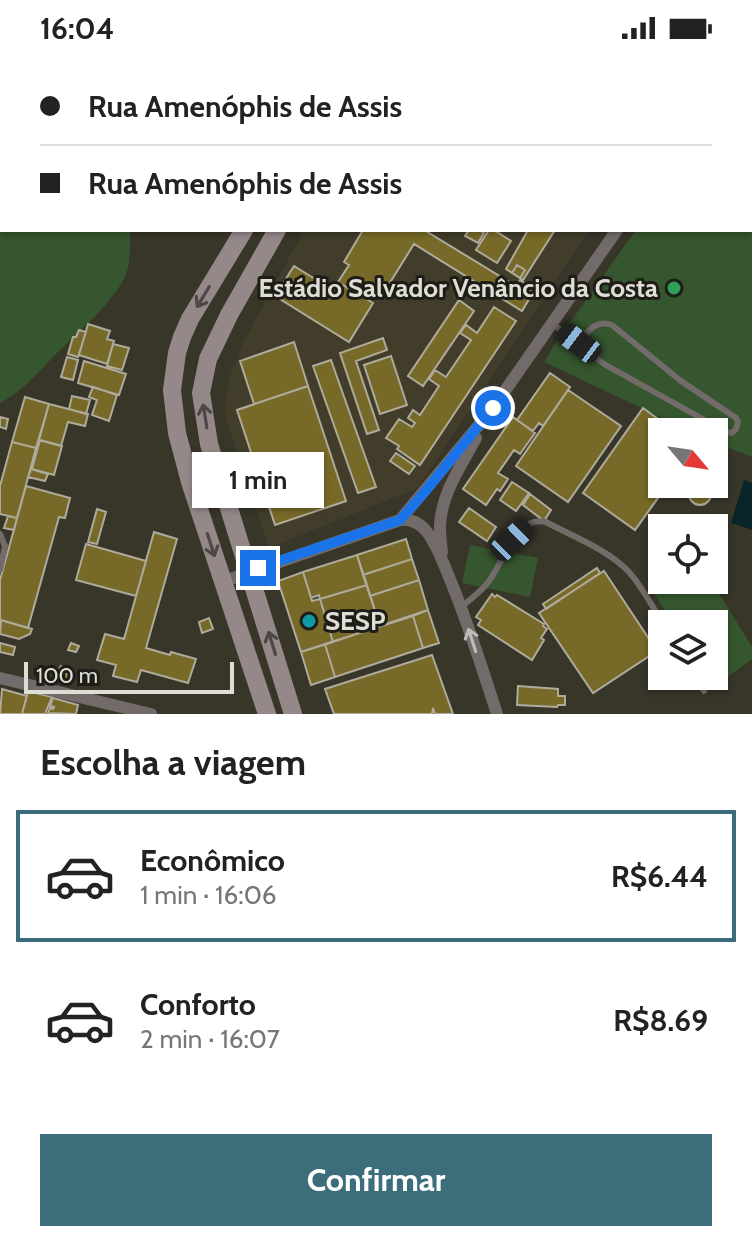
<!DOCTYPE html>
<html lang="pt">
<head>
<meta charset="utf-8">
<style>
  :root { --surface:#fff; --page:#f2f2f2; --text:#222; --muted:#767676; --line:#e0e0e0; --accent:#3b6d7a }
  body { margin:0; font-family:Cabin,sans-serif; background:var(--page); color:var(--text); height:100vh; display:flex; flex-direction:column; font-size:30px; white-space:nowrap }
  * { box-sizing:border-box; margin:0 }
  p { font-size:26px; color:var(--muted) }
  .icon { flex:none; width:44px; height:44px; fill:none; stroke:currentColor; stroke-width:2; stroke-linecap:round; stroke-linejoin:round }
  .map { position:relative; height:658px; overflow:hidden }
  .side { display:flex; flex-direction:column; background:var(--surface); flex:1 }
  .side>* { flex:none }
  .guide { position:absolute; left:0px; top:0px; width:752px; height:176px; box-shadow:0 2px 6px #0004; display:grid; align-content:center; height:176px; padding:0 40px; background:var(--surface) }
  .needle { width:52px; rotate:119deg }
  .fabs { position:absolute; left:648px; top:362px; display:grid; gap:16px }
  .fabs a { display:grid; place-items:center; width:80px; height:80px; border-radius:0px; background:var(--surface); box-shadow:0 2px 6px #0004; font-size:40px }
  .scale { position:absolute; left:24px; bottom:20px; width:210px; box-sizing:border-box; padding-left:8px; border:4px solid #dfded6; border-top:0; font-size:22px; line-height:28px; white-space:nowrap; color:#dfded6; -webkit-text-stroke:6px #1e1d17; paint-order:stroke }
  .end { position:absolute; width:36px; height:36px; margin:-18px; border:10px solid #1a73e8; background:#fff; box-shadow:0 0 0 4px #fff }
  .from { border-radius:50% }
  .bubble { position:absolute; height:56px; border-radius:0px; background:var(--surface); box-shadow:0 2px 6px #0004; font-size:26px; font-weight:700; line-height:56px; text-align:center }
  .car { position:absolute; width:24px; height:48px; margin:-24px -12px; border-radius:10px; box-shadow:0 0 6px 2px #0007; background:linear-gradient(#222 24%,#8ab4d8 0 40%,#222 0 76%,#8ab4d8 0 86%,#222 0) }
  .guide b { display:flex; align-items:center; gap:28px; height:76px; font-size:30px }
  .guide b+b { border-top:2px solid var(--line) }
  .guide i { width:20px; height:20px; background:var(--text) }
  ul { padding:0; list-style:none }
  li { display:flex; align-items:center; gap:24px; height:132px; margin:0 16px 12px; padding:0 24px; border:4px solid transparent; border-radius:0px }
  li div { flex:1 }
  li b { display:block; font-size:30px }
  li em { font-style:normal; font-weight:700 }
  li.current { border-color:var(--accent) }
  li>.icon { width:72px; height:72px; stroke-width:1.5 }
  h2 { padding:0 40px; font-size:36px; line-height:96px }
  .primary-button { display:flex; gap:16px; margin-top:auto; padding:16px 40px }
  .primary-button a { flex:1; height:92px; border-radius:0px; background:var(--accent); color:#fff; font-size:32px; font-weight:700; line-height:92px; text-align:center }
  .status { display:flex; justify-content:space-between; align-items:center; height:56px; padding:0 40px; background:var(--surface); direction:ltr }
  .status svg { height:22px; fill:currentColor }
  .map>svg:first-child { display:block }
  .built { fill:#413d2a }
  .green { fill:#35562e }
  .water { fill:#082529 }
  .building { fill:#776927; stroke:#aeab9c; stroke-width:2 }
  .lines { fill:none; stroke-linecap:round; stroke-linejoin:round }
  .service { stroke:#726b6a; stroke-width:6 }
  .minor { stroke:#726b6a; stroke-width:12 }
  .secondary { stroke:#948988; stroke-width:18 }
  .oneway { stroke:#4d4844 }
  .oneway2 { stroke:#bebcb6 }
  .route { stroke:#1a73e8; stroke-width:10 }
  .leisure-dot { fill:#2e9e5b; stroke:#1e1d17; stroke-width:3 }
  .culture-dot { fill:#0f9aa8; stroke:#1e1d17; stroke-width:3 }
  .labels { text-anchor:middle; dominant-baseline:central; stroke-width:6; stroke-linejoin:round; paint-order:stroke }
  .poi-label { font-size:26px; font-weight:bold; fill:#dfded6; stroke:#1e1d17; text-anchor:end }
</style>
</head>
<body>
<div class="status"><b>16:04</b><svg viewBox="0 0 49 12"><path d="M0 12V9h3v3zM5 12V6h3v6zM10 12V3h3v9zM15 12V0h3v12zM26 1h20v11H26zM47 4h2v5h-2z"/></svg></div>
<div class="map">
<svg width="752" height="658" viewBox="0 0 752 658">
  <rect width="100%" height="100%" fill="#383529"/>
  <!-- built -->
  <path class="built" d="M304,174h285l-171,258 -149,60 -45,-136 6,-37 15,-36z"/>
  <!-- green -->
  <path class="green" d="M0,77l2,1v96h128c0,14 1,31 -4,44 -11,28 -52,62 -74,84 -16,17 -31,34 -52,45z
    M750,86l2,1v314l-38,-15v-10h-22l-148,-70 10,-17 82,-115h114z
    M470,489l68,13 -8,39 -68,-14z
    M671,524h40l41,67v12l-37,27 -7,-10h6v-52h-40l-22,-33z"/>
  <!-- water -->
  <path class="water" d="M744,424l8,3v47l-21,-7z"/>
  <!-- building -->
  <path class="building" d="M539,0h41l-1,2h-41z
    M610,0h39l-1,2h-40z
    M649,0h33l3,2h-37z
    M363,174h61l92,56 4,-6 15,9 -13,22 -108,-67 -28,45 -9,-6 -11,16 -28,-17 11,-17 -5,-3z
    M469,174h10l5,3 -6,10 -13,-7z
    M489,174h5l17,11 -14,22 -21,-13z
    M528,174h27l-32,50 -17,-11z
    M517,209l8,5 -5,8 -8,-5z
    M294,210l39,24 5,-8 35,21 -24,39 -74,-46z
    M459,244l15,11 -51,75 -15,-10z
    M494,251l22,14 -96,144 -23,-16 2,-3 -13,-8 13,-19 13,8 3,-4 -7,-5 5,-8 7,5 19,-29 -10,-7 6,-9 11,7 25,-37 -11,-7 6,-8 11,8z
    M88,268l22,7 -3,8 7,2 -7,23 -28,-9z
    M79,274l7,2 -8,25 -10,-3 5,-17h3z
    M383,282l4,12 -31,11 23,69 -12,4 -27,-81z
    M294,286l14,44 -54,18 -14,-43z
    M113,288l16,4 -7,22 -15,-4z
    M391,300l16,49 -27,9 -16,-49z
    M67,301l11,3 -5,20 -12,-3z
    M331,304l45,127 -18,6 -45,-127z
    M84,305l42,13 -7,21 -41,-12z
    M550,317l20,14 -27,39 -4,-3 -6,8 -16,-11z
    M308,330l38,115 -71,24 -38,-115z
    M93,331l24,8 -8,26 -17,-6 5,-15 -8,-3z
    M568,334l53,36 -53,76 -52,-36z
    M72,340l18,4 -4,14 -17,-5z
    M25,341l24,7 -13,44 -24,-6z
    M49,348l39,10 -3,12 -17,-4 -7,24 -22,-6z
    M643,352l33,24h-14v52h6l-33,46 -52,-37z
    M0,361l8,2 -2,10 -6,-2z
    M513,361l22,16 -15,21 -6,-4 -16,23 10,6 -8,12 -3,-2 -11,16 -23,-16z
    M40,384l22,6 -8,29 -22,-6z
    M12,386l24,6 -19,70 -17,-4v-28z
    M396,397l19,13 -6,8 -19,-13z
    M31,413l17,5 -3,7 -17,-4z
    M512,426l17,11 -13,18 -16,-11z
    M689 438a11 11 0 1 1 22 0a11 11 0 1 1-22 0Z
    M26,430l44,12 -5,20 -6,-1 -31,111 -28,-8v-40z
    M530,438l21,16 -7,11 -21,-16z
    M469,452l27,19 -9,14 -28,-19z
    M97,453l9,3 -9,32 -9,-2z
    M8,460l9,2 -3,12 -10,-2z
    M154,476l23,7 -31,109 24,7 1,-3 25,7 -8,24 -47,-13 -4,12 -24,-6 3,-11 -19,-5 8,-26 19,5z
    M406,483l6,20 -49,16 -6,-20z
    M86,488l60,17 -10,35 -60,-16z
    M357,499l10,30 -47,14 -1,-4 -8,3 -8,-26z
    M412,503l7,21 -49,16 -7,-21z
    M597,512l3,5 -54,36 -3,-5z
    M604,515l53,80 -64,42 -54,-80z
    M303,516l9,29 8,-2 13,43 -32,10 -23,-71z
    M419,524l9,30 -48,16 -10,-30z
    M367,529l13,41 -47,16 -13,-43z
    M492,538l3,3 2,-2 47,29 -1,2 4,3 -6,9 3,2 -12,20 -54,-35 3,-5 -5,-3z
    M428,554l11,33 -16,5 -10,-32z
    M413,560l10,32 -88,29 -10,-33z
    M209,562l4,11 -11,4 -3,-11z
    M1,564l31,9 -2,5 -11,5 -19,-5z
    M0,587l15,4 -2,8 -13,-3z
    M71,587l8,3 -3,6 -8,-2z
    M325,588l10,33 -24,8 -10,-33z
    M432,599l21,59h-18l-2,-6 -1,6h-98l-9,-25z
    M61,610l3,2 4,8 -1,4 -10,-4 2,-7z
    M518,630l40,3v7h7v9h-7l-1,2 -40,-2z
    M2,633l25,7 -5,18h-22z
    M28,635l24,6 -7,17h-23z
    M53,642l25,7 -2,9 -28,-1 2,-5 3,1 1,-2 -4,-1z"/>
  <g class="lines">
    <!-- service -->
    <path class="service" d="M215,2l1,-2
      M246,2l1,-2
      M283,2l2,-2
      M553,268l51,40 122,68 6,1 4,-4 2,-7 -2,-4 -55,-37 -69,-56c-16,-6 -24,6 -33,18
      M0,478l5,12 -5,24
      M461,551c10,-8 21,-16 28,-26 15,-19 26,-66 57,-59 26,14 62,28 82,49 14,15 24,35 35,53
      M695,620l9,15"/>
    <!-- minor -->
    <path class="minor" d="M734,2l1,-2
      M400,464l93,-112 124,-178
      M442,496c-1,-8 -2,-17 -2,-26 1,-32 21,-60 36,-88
      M222,526l178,-62c11,-1 20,3 27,12 10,13 16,30 22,45 19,45 33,91 48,137
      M0,622l151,36"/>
    <!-- secondary -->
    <path class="secondary" d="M346,2l1,-2
      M377,2l1,-2
      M244,174l-54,89 -8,18 -5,16 -5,37 5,43 13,49 77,232
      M277,174l-48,85 -21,44 -7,34 8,51 84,270"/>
  </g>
  <!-- one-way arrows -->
  <defs><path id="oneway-shaft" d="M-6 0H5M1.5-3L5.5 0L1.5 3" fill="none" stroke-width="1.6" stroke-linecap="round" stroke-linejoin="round" transform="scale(2)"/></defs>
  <g class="oneway">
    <use href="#oneway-shaft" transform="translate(203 241) rotate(121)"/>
    <use href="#oneway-shaft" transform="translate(205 360) rotate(-99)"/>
    <use href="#oneway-shaft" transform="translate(211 489) rotate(72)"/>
    <use href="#oneway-shaft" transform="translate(272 587) rotate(-107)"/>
  </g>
  <use class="oneway2" href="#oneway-shaft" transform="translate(472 584) rotate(-108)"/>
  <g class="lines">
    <!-- route -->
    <path class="route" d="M258,512l142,-48 23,-26 70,-86"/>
  </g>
  <!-- markers -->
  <circle class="leisure-dot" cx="674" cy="232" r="8"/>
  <circle class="culture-dot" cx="309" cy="565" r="8"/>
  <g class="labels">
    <!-- poi labels -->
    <g class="poi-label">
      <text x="658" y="232">Estádio Salvador Venâncio da Costa</text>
      <text x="325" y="565" text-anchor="start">SESP</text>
    </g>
  </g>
</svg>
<div class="fabs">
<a><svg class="needle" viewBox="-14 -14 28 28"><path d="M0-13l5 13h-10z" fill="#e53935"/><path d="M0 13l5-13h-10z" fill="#767676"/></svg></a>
<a><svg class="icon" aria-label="locate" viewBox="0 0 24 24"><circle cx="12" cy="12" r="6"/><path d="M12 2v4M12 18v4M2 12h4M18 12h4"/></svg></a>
<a><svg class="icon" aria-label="layers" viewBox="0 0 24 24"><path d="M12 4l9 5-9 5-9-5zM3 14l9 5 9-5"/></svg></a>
</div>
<div class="scale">100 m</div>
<i class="end from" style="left:493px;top:352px"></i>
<i class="end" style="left:258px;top:512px"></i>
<div class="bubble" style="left:192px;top:396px;width:132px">1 min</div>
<i class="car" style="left:579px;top:287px;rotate:307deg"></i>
<i class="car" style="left:512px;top:484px;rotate:46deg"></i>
<div class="guide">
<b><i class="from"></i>Rua Amenóphis de Assis</b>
<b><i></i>Rua Amenóphis de Assis</b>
</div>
</div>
<section class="side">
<h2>Escolha a viagem</h2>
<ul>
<li class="current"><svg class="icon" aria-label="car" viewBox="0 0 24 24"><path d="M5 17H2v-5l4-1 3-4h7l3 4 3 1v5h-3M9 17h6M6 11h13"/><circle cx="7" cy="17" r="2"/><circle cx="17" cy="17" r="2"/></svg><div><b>Econômico</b><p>1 min · 16:06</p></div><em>R$6.44</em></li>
<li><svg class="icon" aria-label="car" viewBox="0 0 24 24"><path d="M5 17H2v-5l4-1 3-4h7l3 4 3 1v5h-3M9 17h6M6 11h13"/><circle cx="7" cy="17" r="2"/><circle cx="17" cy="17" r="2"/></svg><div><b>Conforto</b><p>2 min · 16:07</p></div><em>R$8.69</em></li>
</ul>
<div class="primary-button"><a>Confirmar</a></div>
</section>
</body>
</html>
